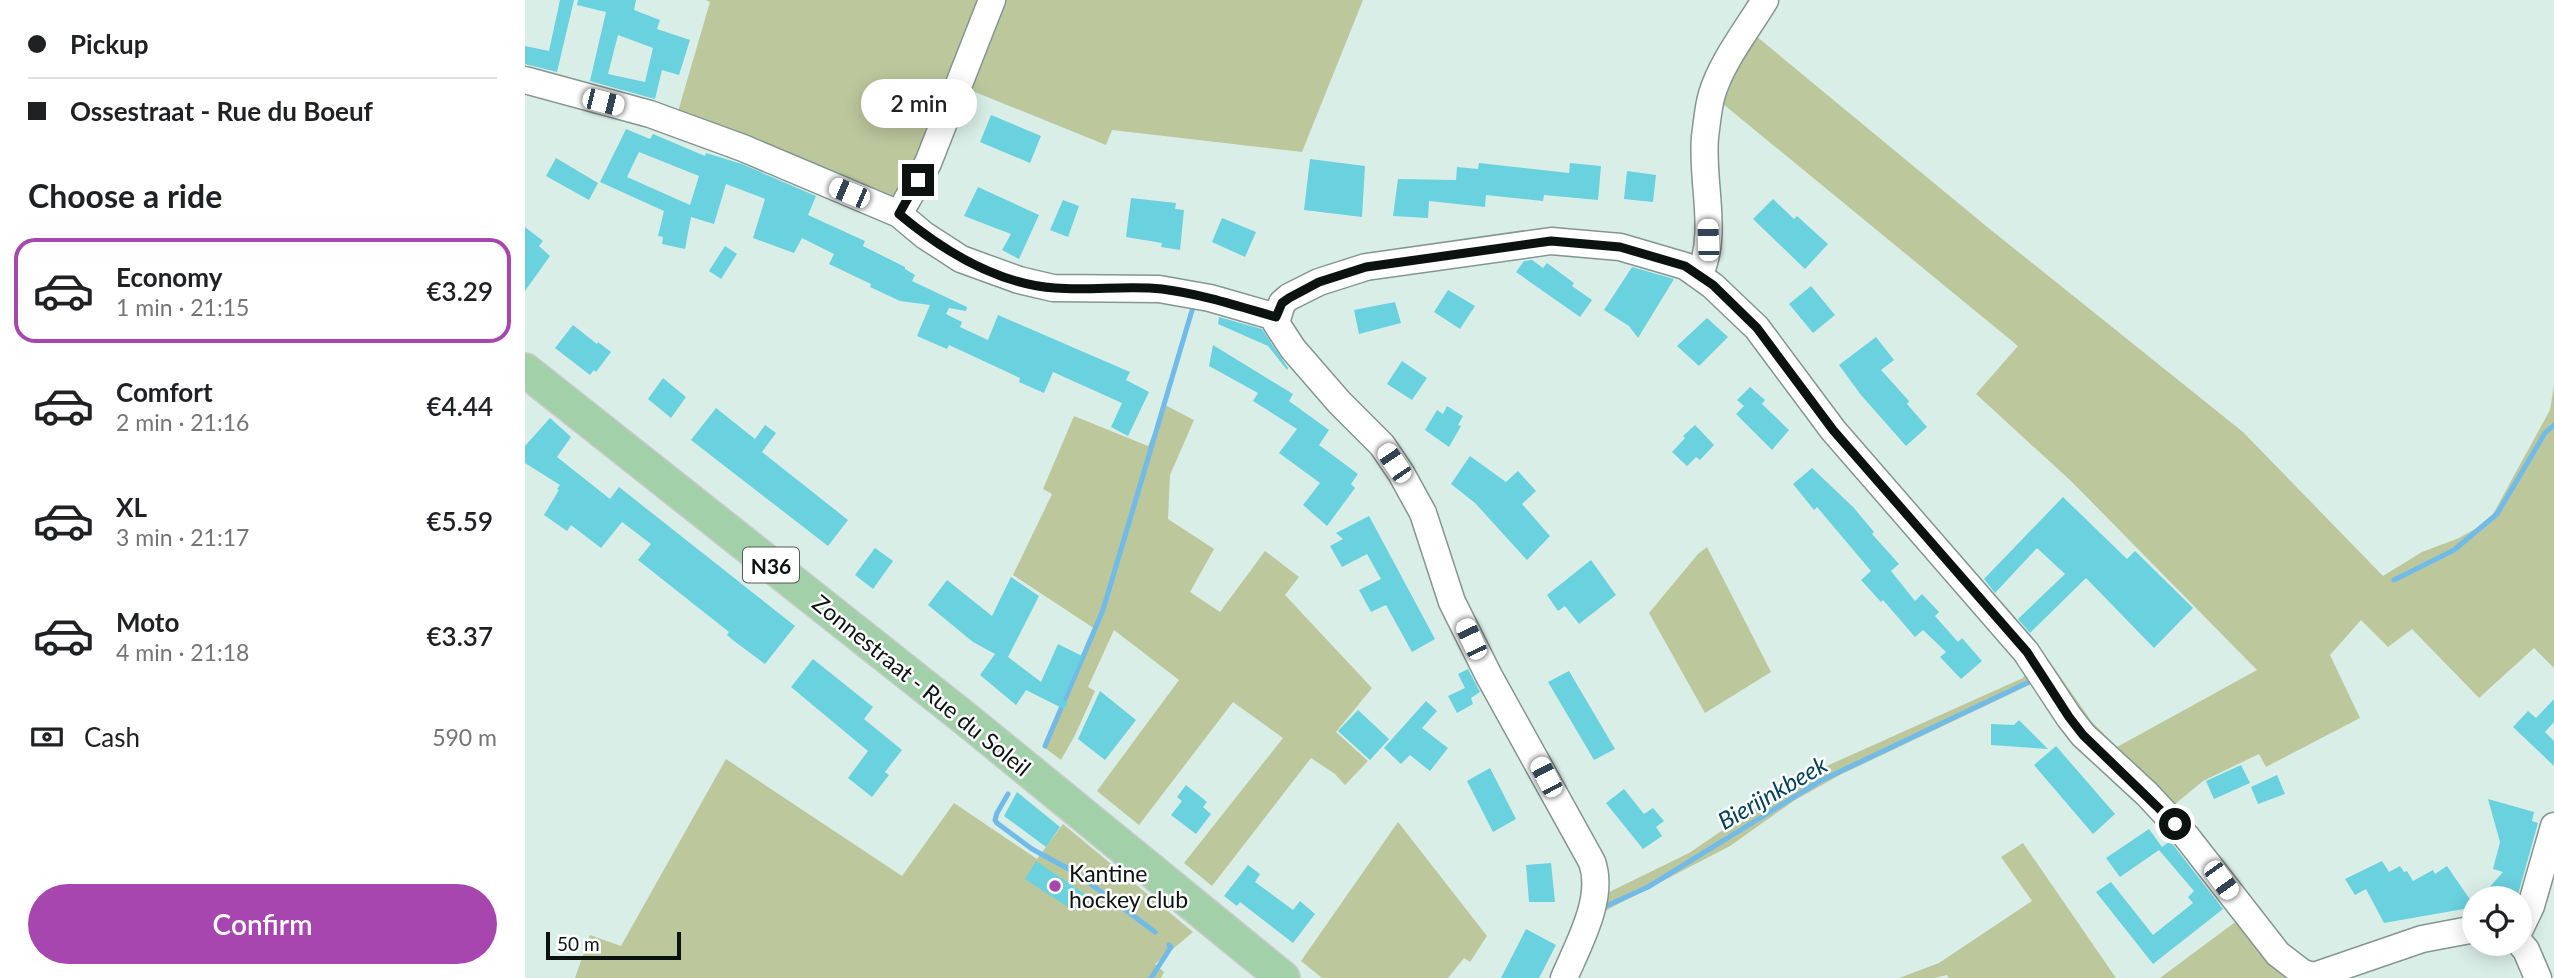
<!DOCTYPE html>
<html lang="en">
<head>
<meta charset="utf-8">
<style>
  :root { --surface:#fff; --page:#f2f2f2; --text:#202124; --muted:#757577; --line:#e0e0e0; --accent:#a646ae }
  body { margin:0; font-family:Lato,sans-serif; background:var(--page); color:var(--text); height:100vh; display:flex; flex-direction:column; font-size:26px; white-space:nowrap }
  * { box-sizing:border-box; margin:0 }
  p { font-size:23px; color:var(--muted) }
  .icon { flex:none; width:38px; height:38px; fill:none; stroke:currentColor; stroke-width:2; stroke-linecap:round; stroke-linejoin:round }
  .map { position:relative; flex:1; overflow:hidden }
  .details { display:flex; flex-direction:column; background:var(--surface); width:525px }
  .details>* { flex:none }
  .guide { display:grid; align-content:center; height:154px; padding:0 28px; background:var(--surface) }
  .controls { position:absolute; left:1937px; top:886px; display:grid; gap:14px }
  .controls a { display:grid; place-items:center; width:70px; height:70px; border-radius:50%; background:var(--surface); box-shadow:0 4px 18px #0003; font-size:35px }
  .scale { position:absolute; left:21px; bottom:18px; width:135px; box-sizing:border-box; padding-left:7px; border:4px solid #0b1210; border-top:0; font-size:19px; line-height:24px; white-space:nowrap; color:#0b1210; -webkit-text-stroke:5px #fff; paint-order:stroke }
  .end { position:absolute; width:32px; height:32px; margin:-16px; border:9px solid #0b1210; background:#fff; box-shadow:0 0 0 4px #fff }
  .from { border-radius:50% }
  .bubble { position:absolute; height:49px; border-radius:24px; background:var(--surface); box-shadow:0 4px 18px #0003; font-size:23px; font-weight:600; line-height:49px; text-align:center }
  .car { position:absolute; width:21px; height:42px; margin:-21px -10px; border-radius:9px; box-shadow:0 0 5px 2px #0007; background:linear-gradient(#fff 24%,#345 0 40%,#fff 0 76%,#345 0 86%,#fff 0) }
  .guide b { display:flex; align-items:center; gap:24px; height:66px; font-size:26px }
  .guide b+b { border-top:2px solid var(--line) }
  .guide i { width:18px; height:18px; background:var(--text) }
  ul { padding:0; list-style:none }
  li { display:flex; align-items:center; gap:21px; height:105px; margin:0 14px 10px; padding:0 14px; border:4px solid transparent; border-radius:21px }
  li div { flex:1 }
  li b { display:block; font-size:26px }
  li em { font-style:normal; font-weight:600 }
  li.selected { border-color:var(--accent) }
  li>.icon { width:63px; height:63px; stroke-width:1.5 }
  h2 { padding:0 28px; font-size:32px; line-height:84px }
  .pay { display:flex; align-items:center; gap:18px; height:77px; padding:0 28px; font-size:26px }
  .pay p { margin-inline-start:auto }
  .primary-button { display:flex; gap:14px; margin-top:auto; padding:14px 28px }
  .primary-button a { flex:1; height:80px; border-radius:42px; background:var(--accent); color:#fff; font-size:28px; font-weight:600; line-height:80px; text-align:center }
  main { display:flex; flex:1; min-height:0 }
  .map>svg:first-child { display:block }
  .green { fill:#bdc79c }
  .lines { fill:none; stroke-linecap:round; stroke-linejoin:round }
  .stream { stroke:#71bbe8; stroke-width:5 }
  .building { fill:#6ad1df; fill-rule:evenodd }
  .minor-casing { stroke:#839691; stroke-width:29 }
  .major-casing { stroke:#c9cbca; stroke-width:36 }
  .minor { stroke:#fff; stroke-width:26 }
  .major { stroke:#a1d0a9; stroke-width:33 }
  .route { stroke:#0b1210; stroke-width:9 }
  .poi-dot { fill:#a646ae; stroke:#fff; stroke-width:2.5 }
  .labels { text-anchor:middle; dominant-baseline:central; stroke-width:5; stroke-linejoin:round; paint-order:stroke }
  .shield { fill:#fff; stroke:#545958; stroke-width:2 }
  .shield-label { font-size:21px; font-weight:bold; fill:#0b1210 }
  .street-label { font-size:23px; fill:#0b1210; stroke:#fff }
  .poi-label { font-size:23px; fill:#0b1210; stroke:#fff; text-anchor:start }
  .water-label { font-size:24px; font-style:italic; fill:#00415e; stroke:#fff }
</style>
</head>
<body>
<main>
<section class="details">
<div class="guide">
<b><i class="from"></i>Pickup</b>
<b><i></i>Ossestraat - Rue du Boeuf</b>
</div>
<h2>Choose a ride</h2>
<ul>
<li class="selected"><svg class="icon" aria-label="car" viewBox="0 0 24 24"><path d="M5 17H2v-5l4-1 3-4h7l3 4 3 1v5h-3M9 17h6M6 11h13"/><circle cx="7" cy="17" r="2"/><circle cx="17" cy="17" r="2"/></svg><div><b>Economy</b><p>1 min · 21:15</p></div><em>€3.29</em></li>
<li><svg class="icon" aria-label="car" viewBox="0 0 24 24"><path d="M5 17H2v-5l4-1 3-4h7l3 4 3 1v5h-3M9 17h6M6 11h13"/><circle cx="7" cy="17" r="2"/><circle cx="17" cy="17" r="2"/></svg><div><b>Comfort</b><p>2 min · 21:16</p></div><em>€4.44</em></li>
<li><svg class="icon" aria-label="car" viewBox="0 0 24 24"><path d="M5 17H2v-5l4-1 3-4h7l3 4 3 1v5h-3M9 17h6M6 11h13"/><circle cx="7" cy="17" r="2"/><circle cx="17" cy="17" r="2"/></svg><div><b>XL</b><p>3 min · 21:17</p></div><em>€5.59</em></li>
<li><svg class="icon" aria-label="car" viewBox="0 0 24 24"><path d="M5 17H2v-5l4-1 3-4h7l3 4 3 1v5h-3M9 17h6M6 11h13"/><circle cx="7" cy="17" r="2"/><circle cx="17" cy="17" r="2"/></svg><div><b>Moto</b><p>4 min · 21:18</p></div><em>€3.37</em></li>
</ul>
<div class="pay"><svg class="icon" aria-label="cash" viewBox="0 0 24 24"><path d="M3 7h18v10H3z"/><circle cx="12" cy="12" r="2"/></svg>Cash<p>590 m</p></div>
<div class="primary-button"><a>Confirm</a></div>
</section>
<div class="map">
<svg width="2029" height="978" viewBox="0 0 2029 978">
  <rect width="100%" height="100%" fill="#daeee8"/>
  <!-- green -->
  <path class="green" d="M180,0h282l-86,201 -224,-86 33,-113z
    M478,0h360l-61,152 -190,-22 -6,15 -141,-57z
    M1231,36l230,190 257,206 140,144 39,-24 37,-14 18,-10 16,-14 57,-104 4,-25v283l-20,-20 -55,50 -67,-69 -24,18 -27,-27 -31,35 30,63 -94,49 -7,-13 -56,27 -34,28 -78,-72 -61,-88 20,13 42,60 25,25 140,-77 -185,-188 -96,-88 42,-48 -295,-242 -9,-4z
    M640,405l29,15 -24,55 -2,44 46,30 -24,43 30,20 45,-61 34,26 -14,18 87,93 -36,44 32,29 -23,24 -10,-11 -24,-16 -99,128 -28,-23 99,-125 -50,-36 -94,123 -42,-34 82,-111 -65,-50 -26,57 7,4 -20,44 -14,25 -16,-12 50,-119 -82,-54 39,-81 -9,-5 31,-73 74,30z
    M1182,547l64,125 -66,41 -56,-100 49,-59z
    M1505,665l10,15 -200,95 -45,25 -65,46 -133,69 2,-18 90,-44 93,-63 49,-26 192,-86z
    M201,759l176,117 52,-73 83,56 26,-35 130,108 -38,32 9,8 -3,6h-586l15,-43 31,11z
    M873,822l89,114 -17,26 -6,-4 -16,20h-126l-21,-17z
    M1498,843l93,135h-167l-2,-3 -13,3h-35l40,-15 93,-62 -31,-44z
    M1717,917l55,61h-137z"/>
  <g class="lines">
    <!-- stream -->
    <path class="stream" d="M1869,580l60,-30 43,-36 48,-81 9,-8
      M520,746l58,-136 90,-303
      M483,794l-11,19 -2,7 2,3 35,26 44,24 79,59
      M1078,909l1,-2 44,-20 172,-106 211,-100
      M626,978l20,-31 -2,-2"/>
  </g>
  <!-- building -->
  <path class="building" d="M35,0h14l-17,72 -32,-8v-18l24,5z
    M53,0h58l-2,10 26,10 -3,9 33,11 -11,35 -17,-5 -7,29 -65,-18 16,-69 -29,-7zM93,35l35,13 -8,34 -37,-8z
    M466,115l50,21 -11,27 -50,-21z
    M101,129l24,10 3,-5 52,22 1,-3 36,11 74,32 -8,19 57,26 -2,5 42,21v2l10,6 -3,6 55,26 -1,4 -17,-3 -3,6 16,8 -2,5 28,13 10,-25 132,57 -4,8 23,12 -21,44 -17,-9 11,-24 -69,-31 -9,21 -25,-11 1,-4 -71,-33 -2,4 -30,-13 13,-31 -30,-4 -30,-14 1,-3 -42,-20 5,-10 -32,-16 -8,15 -41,-15 12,-39 -39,-15 -12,40 -23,-7 -6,32 -23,-5 1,-7 -5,-1 6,-25 -64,-29zM114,152l60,24 -9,29 -63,-28z
    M31,158l42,25 -9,17 -43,-24z
    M785,159l55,7 -3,51 -58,-7z
    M954,163l90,10 1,-10 31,3 -3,34 -54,-5 -1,6 -57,-6 -1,12 -56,-6 -1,17 -35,-2 5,-37 58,1 1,-13 21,2z
    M1102,171l29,4 -3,27 -29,-3z
    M453,187l61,28 -20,44 -17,-9 9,-16 -47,-18z
    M606,198l45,5 -1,6 9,1 -4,40 -19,-3 1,-4 -36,-6z
    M1248,199l21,20 3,-3 31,28 -23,25 -52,-50z
    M538,200l16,6 -11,31 -18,-7z
    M697,218l34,14 -11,25 -33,-15z
    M0,227l18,14 -4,5 11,10 -25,35z
    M200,246l12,8 -16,25 -12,-8z
    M1007,260l11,8 4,-5 27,20 -2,3 20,14 -12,17 -64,-45 8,-11z
    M1107,267l42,12 -36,59 -9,-12 -25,-16z
    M1286,286l24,29 -22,18 -24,-29z
    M923,290l27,16 -15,23 -26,-17z
    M870,302l6,21 -42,11 -5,-24z
    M694,317l43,12 26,39 -1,2 -19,-24 -50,-22z
    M1182,318l21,19 -29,29 -22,-20z
    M48,325l24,19 1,-2 13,10 -15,20 -2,-2 -4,5 -35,-27z
    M1351,337l18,23 -13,10 28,31 -2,3 20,23 -21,19 -45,-51 -22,-30z
    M688,345l80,49 -4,7 40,29 -10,15 39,29 -7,10 4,4 -28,38 -24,-21 17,-22 -41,-30 18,-24 -44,-28 5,-8 -49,-27z
    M877,361l25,17 -15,22 -25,-16z
    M138,378l23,19 -15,21 -23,-19z
    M1225,387l15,13 -3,4 27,26 -17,20 -36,-36 8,-8 -7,-6z
    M922,406l16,10 -5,9 3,1 -12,21 -24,-17 12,-20 6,4z
    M191,408l39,31 10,-14 11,8 -14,19 86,68 -20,26 -137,-106z
    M25,418l21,19 -14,20 53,42 9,-12 176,139 -30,38 -31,-23 -7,-6 2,-3 -91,-72 13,-16 -29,-22 -21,26 -30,-23 -4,6 -23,-16 15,-25 -2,-1 3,-4 -35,-22v-17z
    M1170,425l19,20 -14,15 -4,-3 -9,9 -15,-14 13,-14 -2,-2z
    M945,456l36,26 12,-11 18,20 -14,13 28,32 -23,24 -52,-57 -24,-19z
    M1287,468l41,39 21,25 -2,2 27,30 -8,7 24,30 7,-7 17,18 -4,4 23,26 4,-4 20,23 -21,18 -21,-22 6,-5 -23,-22 -8,7 -32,-37 -2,2 -20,-22 10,-9 -54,-64 -3,3 -21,-26z
    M1538,497l64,62 8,-8 58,57 -39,40 -68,-70 -56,55 -12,-14 47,-45 -28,-26 -42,45 -11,-14z
    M844,516l66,123 -23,13 -26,-47 -15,7 -12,-22 22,-11 -14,-25 -25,13 -12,-21 13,-7 -7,-6z
    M350,548l18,13 -20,28 -18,-14z
    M1066,560l25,35 -37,29 -14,-18 -7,5 -11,-16z
    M486,577l28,19 -31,61 33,25 17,-38 24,12 -19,43 5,4 -4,6 -38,-19 -10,15 -36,-30 15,-21 -22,-12 -45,-37 19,-25 45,36z
    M288,659l60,48 -9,12 38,31 -17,22 4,3 -17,22 -24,-19 20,-27 -77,-64z
    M943,669l12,23 -9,6 2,6 -16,9 -9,-17 17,-8 -7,-14z
    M1044,671l46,78 -21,11 -46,-78z
    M575,691l36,29 -31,40 -27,-21z
    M2029,699v23l-9,10 9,9v25l-41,-39 15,-16 8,7z
    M901,701l11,10 -15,17 26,20 -18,23 -20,-16 -9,9 -17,-16z
    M833,710l31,29 -19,21 -32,-29z
    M1494,720l29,29 -57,-4v-21l23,1z
    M1531,746l59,68 -22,20 -59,-69z
    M1716,765l9,18 -36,16 -8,-18z
    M965,768l26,51 -23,13 -26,-51z
    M1752,775l8,19 -27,10 -7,-17z
    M661,785l21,17 -4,5 8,7 -15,20 -25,-19 11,-14 -5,-4z
    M1099,789l20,25 9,-6 11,13 -8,6 6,9 -19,13 -37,-46z
    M492,792l43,35 -14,20 -42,-31z
    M1963,799l46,13 -2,9 6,2 -21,75h-37l23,-26 -10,-3 7,-27z
    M1624,829l13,18 8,-6 4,5 49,63 -70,55 -57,-72 15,-10 42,53 40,-32 -5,-6 6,-6 -35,-41 -39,27 -14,-19z
    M511,861l49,33 -11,17 -49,-32z
    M1857,861l7,11 11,-6 4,6 3,-1 6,10 20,-11 2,4 12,-8 28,41 -91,16 -18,-34 -11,6 -10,-16z
    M1026,863l4,39h-26l-3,-37z
    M723,865l12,9 -5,8 38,28 7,-9 15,13 -22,29 -53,-41 -3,4 -13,-10z
    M1001,929l30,16 -17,33h-38z"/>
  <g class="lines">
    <!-- minor casing -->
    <g class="minor-casing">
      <path id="minor" d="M0,80l125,34 93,34 156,66 25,21 37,24 58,21 34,8 106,1 51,9 66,19
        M374,214l29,-51 64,-163
        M1174,276c20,-42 2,-94 6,-139 2,-14 3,-30 7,-43 10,-33 35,-64 53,-94
        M1995,929l11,-23 23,-80
        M1995,943l6,7 12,28
        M1039,978c14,-33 41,-80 28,-116l-103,-186 -37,-74 -29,-89 -22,-40 -19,-28 -43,-43 -46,-53 -17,-26 6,-20 7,-6 30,-15 47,-15 185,-26 69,6 65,19 28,20 44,42 76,102 193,222 43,65 14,18 64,59 39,42 92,118 25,19 11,3 108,-37 53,-10"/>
    </g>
    <!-- major casing -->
    <g class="major-casing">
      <path id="major" d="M0,370l442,350 316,258"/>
    </g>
    <!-- minor -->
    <use href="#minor" class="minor"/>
    <!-- major -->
    <use href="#major" class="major"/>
  </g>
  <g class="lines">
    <!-- route -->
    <path class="route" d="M393,180l-19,34c43,36 98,70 156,74 36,3 72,-3 107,1 39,5 76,17 114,28l6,-14 7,-5 30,-16 47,-15 185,-26 69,6 65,19 28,19 44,43 76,102 194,222 42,65 14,18 92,89"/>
  </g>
  <!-- markers -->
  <circle class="poi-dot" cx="530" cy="886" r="7"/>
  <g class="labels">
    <!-- shield labels -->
    <rect class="shield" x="218" y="547.5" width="56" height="35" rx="5"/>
    <g class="shield-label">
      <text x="246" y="565">N36</text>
    </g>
    <!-- street labels -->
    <g class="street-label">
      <text transform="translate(397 685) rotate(39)">Zonnestraat - Rue du Soleil</text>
    </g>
    <!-- poi labels -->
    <g class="poi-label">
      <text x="544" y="873">Kantine<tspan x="544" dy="26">hockey club</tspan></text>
    </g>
    <!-- water labels -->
    <g class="water-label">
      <text transform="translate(1247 792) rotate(-30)">Bierijnkbeek</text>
    </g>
  </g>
</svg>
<div class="controls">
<a><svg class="icon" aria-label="locate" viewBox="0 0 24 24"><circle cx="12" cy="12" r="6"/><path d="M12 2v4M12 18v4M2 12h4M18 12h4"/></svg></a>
</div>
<div class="scale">50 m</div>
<i class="end from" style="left:1650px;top:824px"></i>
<i class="end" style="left:393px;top:180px"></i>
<div class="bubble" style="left:336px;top:79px;width:116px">2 min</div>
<i class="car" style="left:78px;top:102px;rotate:104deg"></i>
<i class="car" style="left:324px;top:193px;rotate:293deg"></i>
<i class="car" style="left:1183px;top:240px;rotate:358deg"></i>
<i class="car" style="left:869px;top:463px;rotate:326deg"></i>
<i class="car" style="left:946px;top:639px;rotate:335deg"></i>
<i class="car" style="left:1021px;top:777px;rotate:332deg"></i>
<i class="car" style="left:1696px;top:880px;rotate:144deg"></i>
</div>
</main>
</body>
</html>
